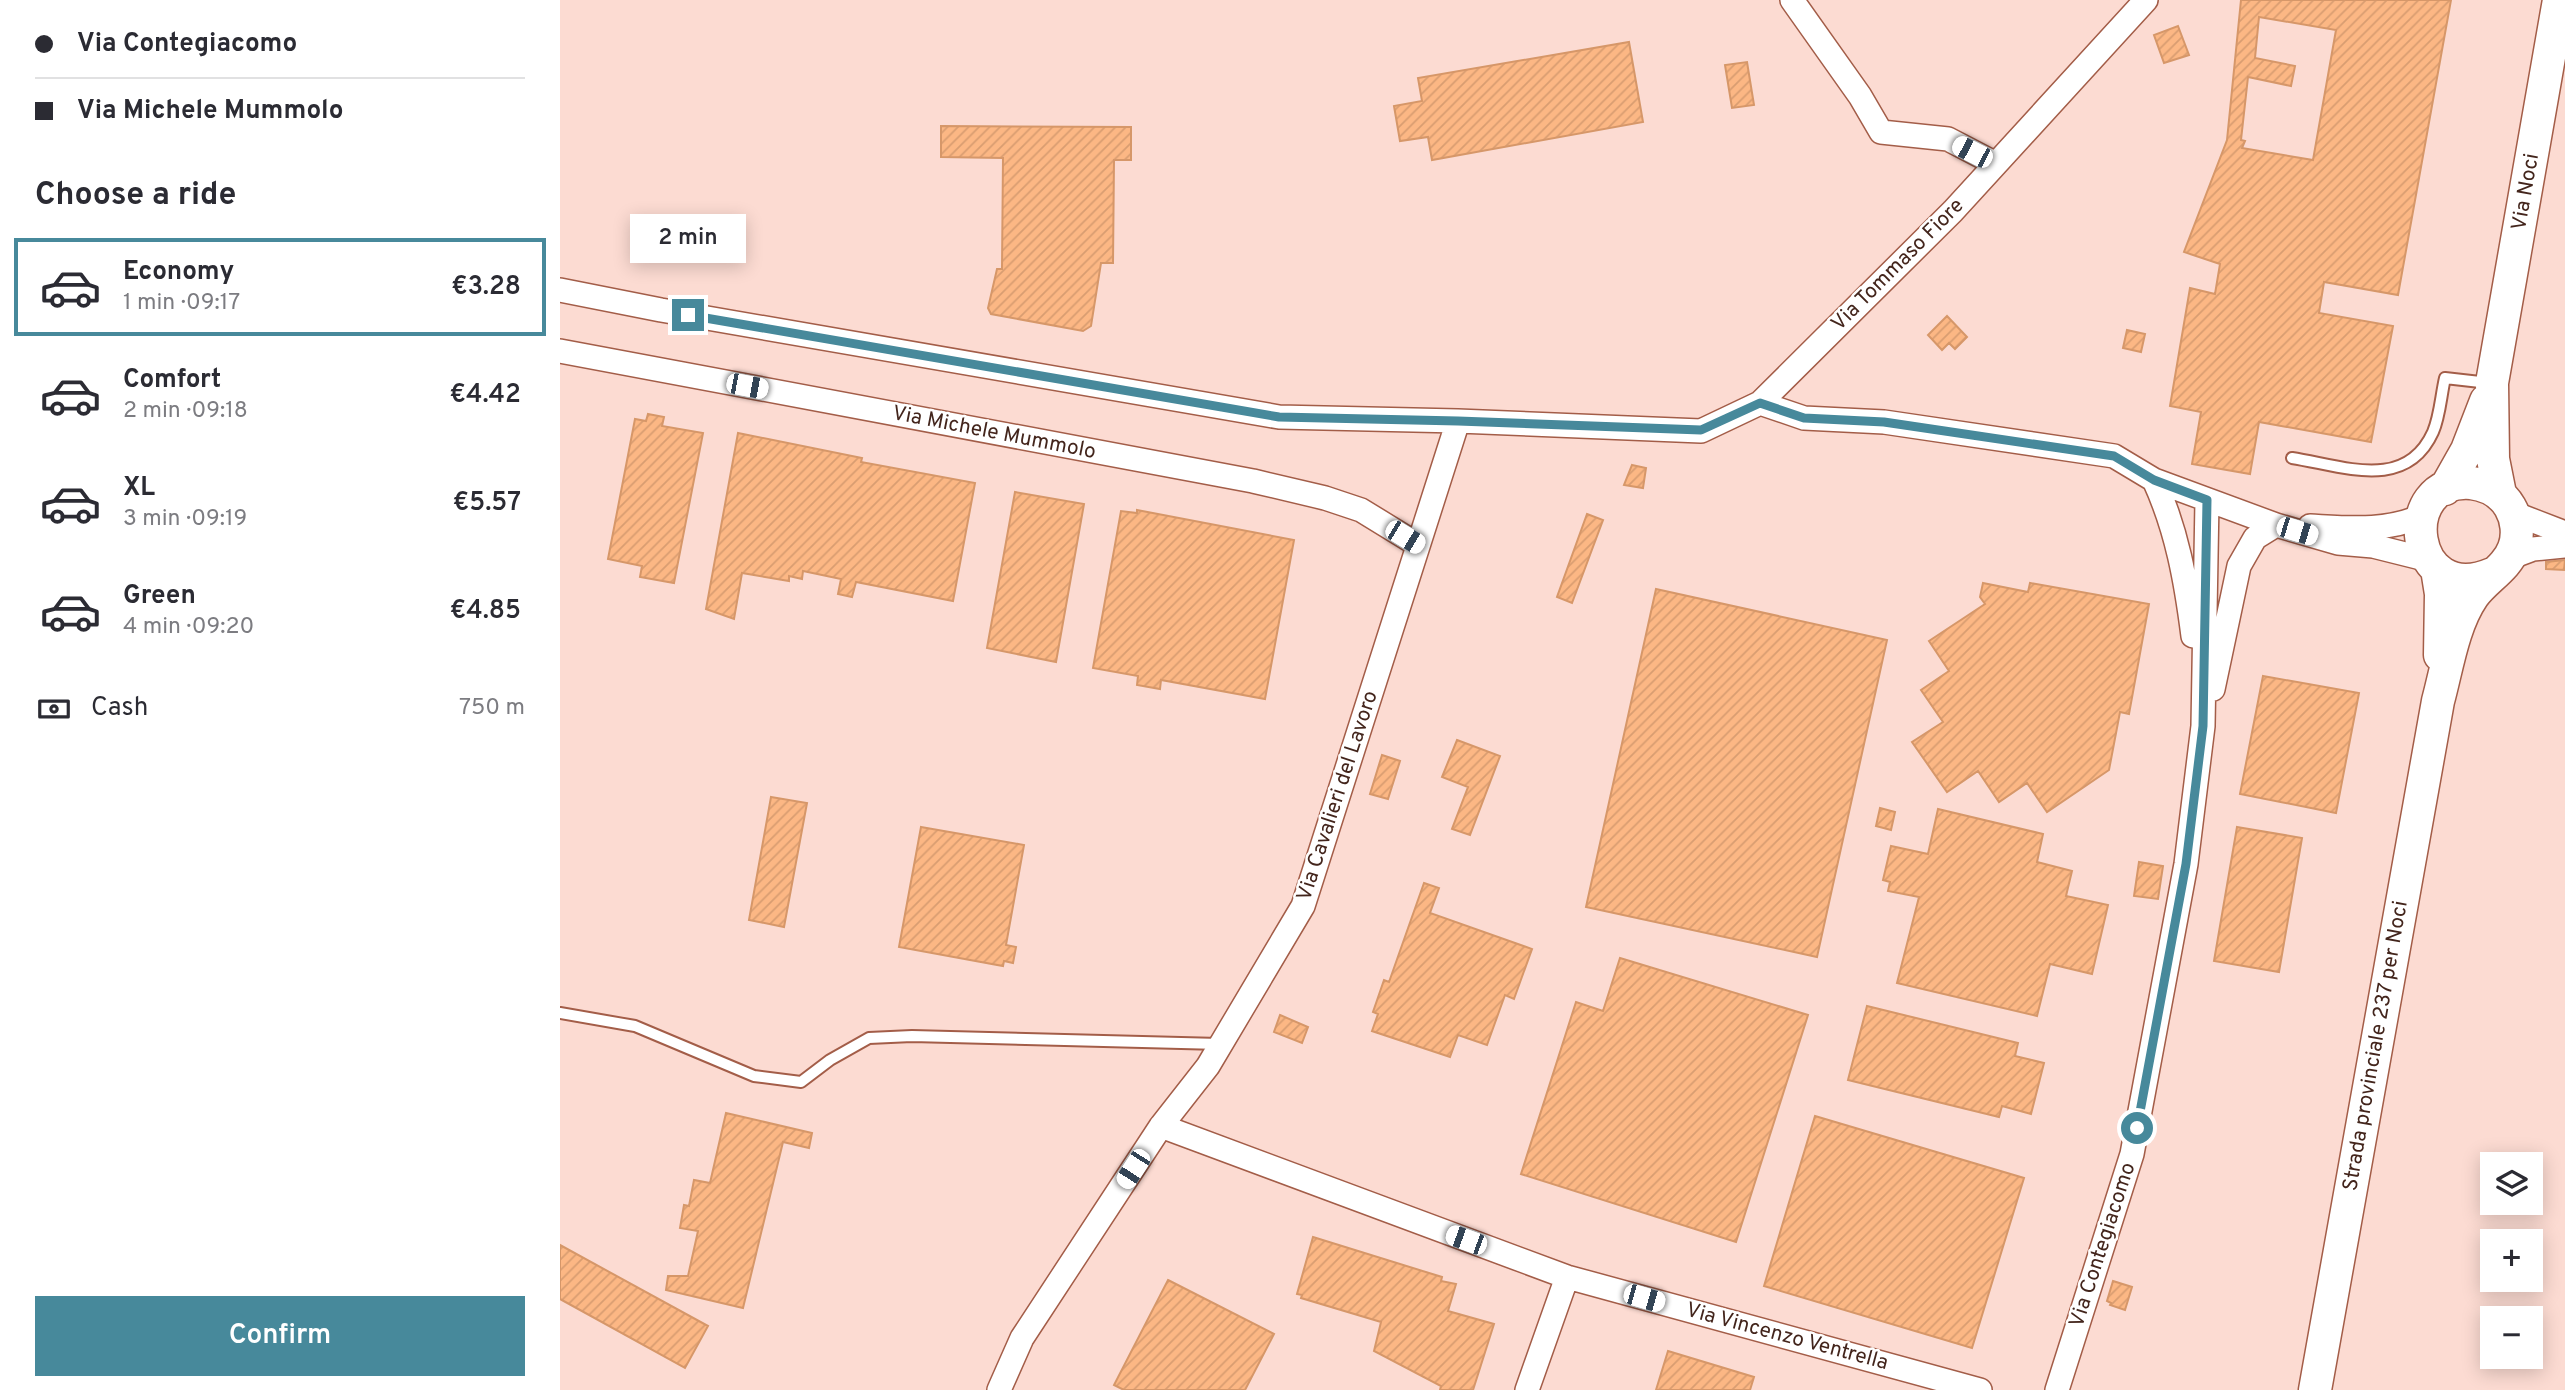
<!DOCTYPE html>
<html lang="en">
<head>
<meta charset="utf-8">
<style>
  :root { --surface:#fff; --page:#f2f2f3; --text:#2b2b33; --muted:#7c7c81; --line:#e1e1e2; --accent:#47899b }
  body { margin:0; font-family:Overpass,sans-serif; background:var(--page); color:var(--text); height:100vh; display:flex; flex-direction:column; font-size:26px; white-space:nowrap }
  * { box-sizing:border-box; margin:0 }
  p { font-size:23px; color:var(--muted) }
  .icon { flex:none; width:38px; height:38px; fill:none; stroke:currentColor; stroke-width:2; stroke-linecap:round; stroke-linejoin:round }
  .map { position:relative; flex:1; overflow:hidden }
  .side { display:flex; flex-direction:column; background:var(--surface); width:560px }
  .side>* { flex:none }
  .hud { display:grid; align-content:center; height:154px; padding:0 35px; background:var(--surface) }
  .tools { position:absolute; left:1920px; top:1152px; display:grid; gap:14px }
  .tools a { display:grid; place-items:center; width:63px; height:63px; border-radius:0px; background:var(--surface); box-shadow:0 4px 18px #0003; font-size:35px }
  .end { position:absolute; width:32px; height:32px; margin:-16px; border:9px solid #47899b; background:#fff; box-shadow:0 0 0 4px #fff }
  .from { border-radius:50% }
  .bubble { position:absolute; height:49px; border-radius:0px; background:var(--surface); box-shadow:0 4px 18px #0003; font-size:23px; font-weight:600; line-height:49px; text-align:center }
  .car { position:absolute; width:21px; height:42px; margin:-21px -10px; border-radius:9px; box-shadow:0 0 5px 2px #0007; background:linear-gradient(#fff 24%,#345 0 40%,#fff 0 76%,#345 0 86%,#fff 0) }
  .hud b { display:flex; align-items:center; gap:24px; height:66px; font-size:26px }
  .hud b+b { border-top:2px solid var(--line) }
  .hud i { width:18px; height:18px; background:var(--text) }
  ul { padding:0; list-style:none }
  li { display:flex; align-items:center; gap:21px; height:98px; margin:0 14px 10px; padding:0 21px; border:4px solid transparent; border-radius:0px }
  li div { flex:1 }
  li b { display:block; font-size:26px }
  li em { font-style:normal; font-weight:600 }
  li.active { border-color:var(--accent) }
  li>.icon { width:63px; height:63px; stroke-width:1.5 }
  h2 { padding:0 35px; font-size:32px; line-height:84px }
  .pay { display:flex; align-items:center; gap:18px; height:77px; padding:0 35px; font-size:26px }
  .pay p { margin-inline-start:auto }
  .action { display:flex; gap:14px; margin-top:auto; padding:14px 35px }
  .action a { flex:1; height:80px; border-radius:0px; background:var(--accent); color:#fff; font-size:28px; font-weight:600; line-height:80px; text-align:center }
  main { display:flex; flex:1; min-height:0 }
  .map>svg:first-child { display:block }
  .building { fill:url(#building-hatch); stroke:#d69769; stroke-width:2; fill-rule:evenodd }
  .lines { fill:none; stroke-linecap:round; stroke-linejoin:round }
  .service-casing { stroke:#a35d48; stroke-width:14 }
  .minor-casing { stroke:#a35d48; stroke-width:26 }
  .secondary-casing { stroke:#a35d48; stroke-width:35 }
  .service { stroke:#fff; stroke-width:10 }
  .minor { stroke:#fff; stroke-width:23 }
  .secondary { stroke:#fff; stroke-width:32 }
  .route { stroke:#47899b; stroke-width:9 }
  .labels { text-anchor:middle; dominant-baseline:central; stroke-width:5; stroke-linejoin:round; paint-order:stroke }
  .street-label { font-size:21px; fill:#43251c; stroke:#fff }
</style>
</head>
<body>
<main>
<section class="side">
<div class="hud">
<b><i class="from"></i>Via Contegiacomo</b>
<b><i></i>Via Michele Mummolo</b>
</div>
<h2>Choose a ride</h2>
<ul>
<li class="active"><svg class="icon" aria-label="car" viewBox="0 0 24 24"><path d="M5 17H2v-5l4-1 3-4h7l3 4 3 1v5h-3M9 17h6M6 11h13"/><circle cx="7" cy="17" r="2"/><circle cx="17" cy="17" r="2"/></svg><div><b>Economy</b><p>1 min · 09:17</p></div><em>€3.28</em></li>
<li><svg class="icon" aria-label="car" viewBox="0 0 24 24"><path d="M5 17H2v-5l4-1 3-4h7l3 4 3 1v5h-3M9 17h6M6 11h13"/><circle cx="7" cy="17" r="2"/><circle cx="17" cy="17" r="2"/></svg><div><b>Comfort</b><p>2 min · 09:18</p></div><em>€4.42</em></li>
<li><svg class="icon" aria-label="car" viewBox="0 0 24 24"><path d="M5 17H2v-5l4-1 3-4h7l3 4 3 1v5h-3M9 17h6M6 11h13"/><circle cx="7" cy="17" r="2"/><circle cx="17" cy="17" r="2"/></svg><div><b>XL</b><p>3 min · 09:19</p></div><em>€5.57</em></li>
<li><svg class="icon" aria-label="car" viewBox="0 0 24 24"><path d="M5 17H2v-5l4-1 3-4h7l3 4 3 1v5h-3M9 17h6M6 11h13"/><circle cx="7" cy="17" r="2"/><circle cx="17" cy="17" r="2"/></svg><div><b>Green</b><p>4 min · 09:20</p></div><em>€4.85</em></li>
</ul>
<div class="pay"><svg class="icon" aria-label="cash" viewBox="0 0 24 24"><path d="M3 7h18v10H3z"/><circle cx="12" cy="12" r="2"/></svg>Cash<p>750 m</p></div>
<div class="action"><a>Confirm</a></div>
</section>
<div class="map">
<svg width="2005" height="1390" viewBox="0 0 2005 1390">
  <defs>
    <pattern id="building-hatch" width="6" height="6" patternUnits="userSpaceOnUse" patternTransform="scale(1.75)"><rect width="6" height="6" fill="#fcb784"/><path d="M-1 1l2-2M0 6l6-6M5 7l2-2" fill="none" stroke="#d99d71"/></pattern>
  </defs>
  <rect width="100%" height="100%" fill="#fcdbd2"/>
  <!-- building -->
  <path class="building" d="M1681,0h210l-53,295 -74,-13 -5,31 74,13 -22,116 -112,-20 -9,52 -58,-10 9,-52 -31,-6 20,-118 25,6 5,-30 -36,-12 43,-112zM1699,17l77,13 -23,130 -71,-12 3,-7 -4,-1 7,-63 43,9 4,-20 -40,-8z
    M1618,26l11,29 -25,8 -10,-28z
    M1069,42l14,80 -211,38 -4,-23 -28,4 -6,-35 28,-5 -4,-23z
    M1187,62l7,43 -22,3 -7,-43z
    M381,126l190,1v33h-17l-1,103h-12l-10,63 -8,5 -92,-17 -3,-6 9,-39h5l1,-111 -62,-1z
    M1387,316l20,21 -12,12 -6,-6 -7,7 -14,-15z
    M1567,330l18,4 -4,18 -18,-4z
    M88,414l16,3 -2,9 41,7 -29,150 -34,-6 2,-11 -34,-7 27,-140 11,2z
    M178,433l124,25 -1,4 114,21 -22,118 -97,-19 -4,15 -14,-3 3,-15 -38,-8 -1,8 -13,-3v5l-47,-8 -8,46 -28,-10z
    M1072,465l14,3 -3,20 -19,-3z
    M455,492l69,12 -28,158 -69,-14z
    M577,510l157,30 -29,159 -104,-19 -1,9 -23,-4 1,-9 -45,-8 28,-157 16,2z
    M1027,514l16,6 -31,83 -15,-6z
    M2005,560l-1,10 -18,-1v-7z
    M1423,583l45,9 2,-9 119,21 -20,110 -9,-2 -11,58 -62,42 -20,-29 -28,19 -21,-31 -31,21 -35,-50 31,-20 -22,-32 28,-19 -20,-30 56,-37 -5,-7z
    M1096,589l231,51 -70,317 -231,-50z
    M1703,676l96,17 -23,120 -96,-19z
    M897,740l43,16 -30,79 -18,-6 16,-42 -26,-10z
    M822,755l18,6 -12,38 -18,-5z
    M211,797l36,6 -23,124 -35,-7z
    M1320,808l15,4 -4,18 -15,-4z
    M1378,809l105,25 -6,28 35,9 -6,25 42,9 -16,69 -42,-10 -13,52 -140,-33 22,-86 -31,-6 2,-9 -7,-2 8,-34 37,8z
    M361,827l103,18 -18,100 10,2 -3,16 -9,-2 -1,5 -104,-19z
    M1677,827l65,11 -23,134 -65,-11z
    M1579,862l24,4 -5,33 -24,-3z
    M864,883l15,5 -9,25 102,36 -18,50 -9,-4 -18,50 -29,-10 -8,22 -78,-26 6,-17 -5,-2 11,-32 5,2z
    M1060,958l188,57 -72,227 -215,-68 55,-172 27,9z
    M1307,1006l151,37 -3,13 29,7 -13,51 -29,-8 -3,11 -151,-37z
    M720,1015l28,12 -6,16 -28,-11z
    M166,1113l86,20 -3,15 -26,-6 -40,166 -77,-18 2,-14h20l10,-45 -18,-3 4,-23 5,1 5,-26 16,3z
    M1255,1116l209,62 -52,170 -208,-62z
    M753,1237l129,40 -1,4 15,3 -8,27 46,13 -21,66h-33l1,-4 -67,-35 7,-29 -80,-24 1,-3 -5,-1z
    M0,1245l148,81 -23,42 -125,-69z
    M608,1280l106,54 -29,56h-121l-10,-5z
    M1553,1281l19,6 -7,23 -15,-5 1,-2 -4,-2z
    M1108,1351l86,26 -4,13h-94z"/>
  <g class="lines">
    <!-- service casing -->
    <g class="service-casing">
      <path id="service" d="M1732,458c51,8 114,34 141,-26 7,-16 8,-37 12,-54l44,5
        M0,1013l75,13 119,50 47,6 29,-22 39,-22 43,-2 308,8"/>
    </g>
    <!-- minor casing -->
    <g class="minor-casing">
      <path id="minor" d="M1232,0l68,96 21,36 67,7 48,25
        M0,290l101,20 618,107 179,4 243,10 59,-28 193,-192 193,-211
        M0,351l693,130 72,17 36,12 57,35
        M1200,403l44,15 80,4 230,34 40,24 122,45 62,18 35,3 56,14
        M1594,480c23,50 32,101 39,156
        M1953,513l52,20
        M1750,526c39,2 75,6 112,-10
        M1949,558l24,-9 32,-3
        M1653,689l26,-123 16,-28 21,-13
        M601,1126l406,151 413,113
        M439,1390l23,-52 139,-212 47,-60 95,-160 155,-485
        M967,1390l40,-113
        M1497,1390l75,-236 54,-290 17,-138 4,-226"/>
    </g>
    <!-- secondary casing -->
    <g class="secondary-casing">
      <path id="secondary" d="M1885,489l22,-39 19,-49
        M1940,494l-7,-35 -1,-76 67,-383
        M1877,569l4,25 -1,61
        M1755,1390l123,-689c9,-33 15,-76 35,-105 12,-17 34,-28 41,-48 5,-13 3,-29 -4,-41 -8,-14 -23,-22 -39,-24 -77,-6 -62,126 21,91"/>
    </g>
    <!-- service -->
    <use href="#service" class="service"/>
    <!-- minor -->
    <use href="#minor" class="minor"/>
    <!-- secondary -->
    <use href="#secondary" class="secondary"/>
  </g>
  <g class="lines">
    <!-- route -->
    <path class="route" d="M128,315l591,102 179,4 243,9 59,-27 44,15 80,4 230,34 40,24 53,20 -4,226 -17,138 -49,264"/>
  </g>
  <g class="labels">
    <!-- street labels -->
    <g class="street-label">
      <text transform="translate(1966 192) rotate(-80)">Via Noci</text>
      <text transform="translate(1338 265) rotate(-45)">Via Tommaso Fiore</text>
      <text transform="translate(434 433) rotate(11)">Via Michele Mummolo</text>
      <text transform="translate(778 796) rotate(-72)">Via Cavalieri del Lavoro</text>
      <text transform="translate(1816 1046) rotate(-80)">Strada provinciale 237 per Noci</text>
      <text transform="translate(1543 1245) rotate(-72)">Via Contegiacomo</text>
      <text transform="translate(1227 1337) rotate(15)">Via Vincenzo Ventrella</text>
    </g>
  </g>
</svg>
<div class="tools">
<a><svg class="icon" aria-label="layers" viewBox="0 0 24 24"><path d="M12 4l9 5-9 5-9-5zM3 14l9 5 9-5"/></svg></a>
<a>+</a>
<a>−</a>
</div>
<i class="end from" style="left:1577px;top:1128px"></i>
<i class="end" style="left:128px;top:315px"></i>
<div class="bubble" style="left:70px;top:214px;width:116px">2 min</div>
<i class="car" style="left:1412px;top:152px;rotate:297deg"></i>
<i class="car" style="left:187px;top:386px;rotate:101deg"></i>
<i class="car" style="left:1737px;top:531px;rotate:107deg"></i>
<i class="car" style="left:845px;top:537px;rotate:121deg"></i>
<i class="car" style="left:573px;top:1169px;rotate:213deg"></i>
<i class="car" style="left:906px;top:1240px;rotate:290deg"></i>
<i class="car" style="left:1084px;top:1298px;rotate:106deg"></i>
</div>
</main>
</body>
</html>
